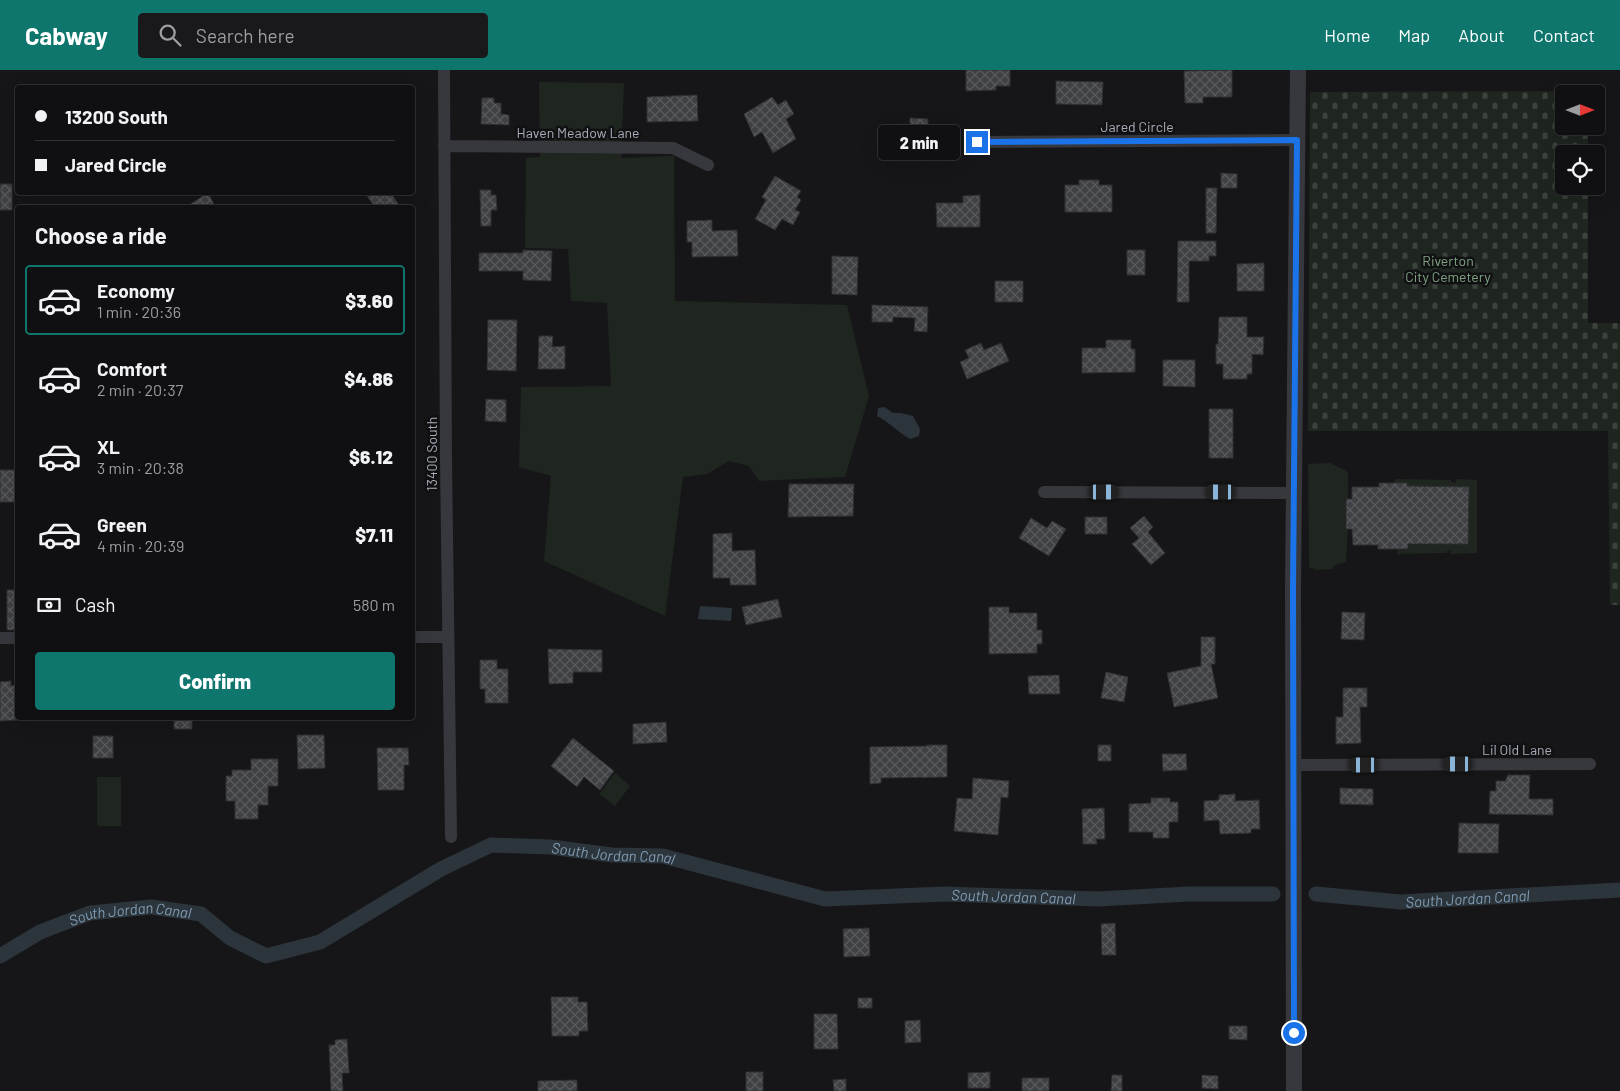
<!DOCTYPE html>
<html lang="en">
<head>
<meta charset="utf-8">
<style>
  :root { --surface:#101012; --page:#19191b; --text:#f1f3f6; --muted:#9c9d9f; --line:#303032; --accent:#0f766e }
  body { margin:0; font-family:Barlow,sans-serif; background:var(--page); color:var(--text); height:100vh; display:flex; flex-direction:column; font-size:19px; white-space:nowrap }
  * { box-sizing:border-box; margin:0 }
  p { font-size:16px; color:var(--muted) }
  .icon { flex:none; width:28px; height:28px; fill:none; stroke:currentColor; stroke-width:2; stroke-linecap:round; stroke-linejoin:round }
  .map { position:relative; flex:1; overflow:hidden }
  .side { position:absolute; left:15px; top:135px; width:400px; height:515px; display:flex; flex-direction:column; background:var(--surface); border-radius:5px; box-shadow:0 5px 20px #0002,0 0 0 1px var(--line) }
  .side>* { flex:none }
  .banner { position:absolute; left:15px; top:15px; width:400px; height:110px; border-radius:5px; box-shadow:0 5px 20px #0002,0 0 0 1px var(--line); display:grid; align-content:center; height:110px; padding:0 20px; background:var(--surface) }
  .needle { width:32px; rotate:90deg }
  .tools { position:absolute; left:1555px; top:15px; display:grid; gap:10px }
  .tools a { display:grid; place-items:center; width:50px; height:50px; border-radius:5px; background:var(--surface); box-shadow:0 5px 20px #0002,0 0 0 1px var(--line); font-size:25px }
  .end { position:absolute; width:22px; height:22px; margin:-11px; border:6px solid #1a73e8; background:#fff; box-shadow:0 0 0 2px #fff }
  .from { border-radius:50% }
  .bubble { position:absolute; height:35px; border-radius:5px; background:var(--surface); box-shadow:0 5px 20px #0002,0 0 0 1px var(--line); font-size:16px; font-weight:800; line-height:35px; text-align:center }
  .car { position:absolute; width:15px; height:30px; margin:-15px -8px; border-radius:6px; box-shadow:0 0 4px 1px #0007; background:linear-gradient(#222 24%,#8ab4d8 0 40%,#222 0 76%,#8ab4d8 0 86%,#222 0) }
  .banner b { display:flex; align-items:center; gap:18px; height:48px; font-size:19px }
  .banner b+b { border-top:1px solid var(--line) }
  .banner i { width:12px; height:12px; background:var(--text) }
  ul { padding:0; list-style:none }
  li { display:flex; align-items:center; gap:15px; height:70px; margin:0 10px 8px; padding:0 10px; border:2px solid transparent; border-radius:5px }
  li div { flex:1 }
  li b { display:block; font-size:19px }
  li em { font-style:normal; font-weight:800 }
  li.selected { border-color:var(--accent) }
  li>.icon { width:45px; height:45px; stroke-width:1.5 }
  h2 { padding:0 20px; font-size:22px; line-height:60px }
  .pay { display:flex; align-items:center; gap:12px; height:55px; padding:0 20px; font-size:19px }
  .pay p { margin-inline-start:auto }
  .action { display:flex; gap:10px; margin-top:auto; padding:10px 20px }
  .action a { flex:1; height:58px; border-radius:5px; background:var(--accent); color:#fff; font-size:20px; font-weight:800; line-height:58px; text-align:center }
  header { display:flex; align-items:center; gap:30px; box-sizing:border-box; height:70px; padding:0 25px; background:var(--accent); color:#fff }
  header strong { font-size:24px }
  nav { display:flex; gap:28px; margin-inline-start:auto; font-size:18px }
  .search { width:350px; height:45px; background:var(--page); display:flex; align-items:center; gap:12px; box-sizing:border-box; padding:0 18px; border-radius:5px; color:var(--muted); font-size:19px }
  .map>svg:first-child { display:block }
  .green { fill:#1e261f }
  .cemetery { fill:url(#cemetery-stones) }
  .water { fill:#2c353c }
  .lines { fill:none; stroke-linecap:round; stroke-linejoin:round }
  .canal { stroke:#2c353c; stroke-width:15 }
  .building { fill:url(#building-cross-hatch); stroke:#303034 }
  .minor { stroke:#37383d; stroke-width:12 }
  .tertiary { stroke:#37383d; stroke-width:16 }
  .route { stroke:#1a73e8; stroke-width:6 }
  .labels { text-anchor:middle; dominant-baseline:central; stroke-width:5; stroke-linejoin:round; paint-order:stroke }
  .street-label { font-size:14px; fill:#a8adb8; stroke:#111113 }
  .park-label { font-size:14px; fill:#7fa381; stroke:#111113 }
  .water-label { font-size:15px; font-style:italic; fill:#7f9bb3; stroke:#111113 }
</style>
</head>
<body>
<header>
<strong>Cabway</strong>
<div class="search"><svg class="icon" aria-label="search" viewBox="0 0 24 24"><circle cx="10" cy="10" r="6"/><path d="M15 15l6 6"/></svg>Search here</div>
<nav><a>Home</a><a>Map</a><a>About</a><a>Contact</a></nav>
</header>
<div class="map">
<svg width="1620" height="1021" viewBox="0 0 1620 1021">
  <defs>
    <pattern id="cemetery-stones" width="16" height="16" patternUnits="userSpaceOnUse" patternTransform="scale(1.25)"><rect width="16" height="16" fill="#1e261f"/><path d="M2 7V4a2 2 0 0 1 4 0v3zM10 15v-3a2 2 0 0 1 4 0v3z" fill="#3c433d"/></pattern>
    <pattern id="building-cross-hatch" width="8" height="8" patternUnits="userSpaceOnUse" patternTransform="scale(1.25)"><rect width="8" height="8" fill="#404145"/><path d="M0 0l8 8M0 8l8-8" fill="none" stroke="#595a5e"/></pattern>
  </defs>
  <rect width="100%" height="100%" fill="#161618"/>
  <!-- green -->
  <path class="green" d="M539,12l85,1 -3,75 53,-2 1,145 172,4 22,91 -24,81 -86,4 -10,-15 -20,-5 -22,13 -24,3 -18,139 -121,-55 7,-85 -32,-9 2,-80 90,-1 -4,-83 -36,-2 -3,-52 -43,-1 1,-90 14,-1z
    M1330,393l15,7 3,3v26h-3v30l3,1 -2,32 -11,3 -2,4 -17,1 -7,-3 -1,-103z
    M1395,409l56,1v2l5,1v-4l21,1v73l-26,1v-4l-4,1v2l-50,1v-4h11l1,-5 59,-1 -61,-57v-4h-12z
    M615,703l15,13 -15,20 -16,-12z
    M97,707h24v49h-24z"/>
  <!-- cemetery -->
  <path class="cemetery" d="M1588,21v3h-24v32h24v28h-24v32h24v137h32v282h-10l-2,-174h-300l2,-339z"/>
  <!-- water -->
  <path class="water" d="M884,337l9,6h8l12,3 7,13 -1,7 -9,3c-12,-7 -20,-16 -33,-23l1,-8z
    M700,536l32,2 -1,13 -33,-2z"/>
  <g class="lines">
    <!-- canal -->
    <g class="canal">
      <path id="s1" d="M1316,824l84,8 220,-12"/>
      <path id="s2" d="M0,886l40,-24 50,-19 61,-6 50,7 29,24 36,18 54,-14 121,-73 50,-24 59,2 62,8 51,1 162,43 120,-5 153,5 91,-5h84"/>
    </g>
  </g>
  <!-- building -->
  <path class="building" d="M966,0h44v16h-14v4l-30,1z
    M1232,0v27h-29v6h-18l-1,-32z
    M1056,11l47,1 -1,23 -46,-1z
    M697,25l1,26 -51,1v-25z
    M772,27l6,8 8,-5 8,14 -8,5 10,20 -23,14 -11,-21 -8,5 -10,-23z
    M482,28h12v5h7v11l8,1v10l-28,-1z
    M910,48l18,1 -2,42 -25,-2 2,-35 7,1z
    M1221,103l16,1v14h-16z
    M775,106l26,15 -4,6 4,3 -6,10 5,2 -7,13 -11,-6 -7,11 -20,-11 11,-19 -4,-3z
    M1079,110h20v5h13v27h-47v-27h14z
    M0,114h12v26h-12z
    M1206,118h11l-1,45h-10z
    M480,120h11v5h5l1,15h-6v16h-10z
    M364,122h26l11,16h-25z
    M208,123l8,15h-32z
    M980,125v32h-43l-1,-24h27v-7z
    M712,150v11l25,-1 1,26 -46,1v-15h-5v-21z
    M1178,171h38v15h-7v5h-20v41h-12z
    M523,180l29,1 -1,30 -28,-1v-9h-44v-18h44z
    M1127,180h18v25h-18z
    M832,186l26,1 -1,38 -25,-1z
    M1264,193v28h-27v-27z
    M995,211h28v21h-28z
    M872,235l56,2 -1,25 -13,-1 1,-13 -22,-1v5h-21z
    M1219,247h28v20h17l-1,18 -11,-1v20h-5v5h-24v-15h-7v-20h2z
    M488,250h29l-1,51 -29,-1z
    M539,266h14l-1,11 13,-1v23h-27z
    M1106,270h25v9h4v23l-53,1v-25h24z
    M981,273l3,7 17,-7 8,18 -42,18 -7,-17 9,-4 -4,-8z
    M1163,290h32v27l-32,-1z
    M486,329l20,1v22l-21,-1z
    M1209,339h24v49h-24z
    M0,400h18v32h-18z
    M1379,413h28v3l62,1 -1,57h-60v5h-30v-4h-25l-1,-16h-6v-30h6v-12h27z
    M789,414h65l-1,32 -65,1z
    M1144,446l9,11 -5,5 17,21 -14,12 -19,-21 7,-6 -9,-10z
    M1085,447h22v17h-22z
    M1031,448l16,10 5,-7 14,8 -17,27 -30,-18z
    M732,463v18l23,-1 1,35h-26v-7h-17v-44z
    M7,520h11v40h-11z
    M778,529l4,18 -36,8 -4,-18z
    M989,537h20v6h28v17h5v14h-5v9l-48,1z
    M1342,542l23,1 -1,27 -23,-1z
    M1201,567h14v27h-4l7,34 -44,9 -7,-34 34,-7z
    M548,579l54,1v22h-29v11l-24,1z
    M480,590h17v9h11v34h-23v-14h-5z
    M1106,602l22,5 -4,25 -23,-4z
    M1059,605l1,19h-31l-1,-18z
    M11,611v5l7,-1v35l-18,1v-39z
    M1343,618h24v19h-7l1,36 -25,1v-27h7z
    M174,648h18v11h-18z
    M666,652l1,20 -34,2v-20z
    M297,665h27l1,33 -27,1z
    M93,666h20v22h-20z
    M573,668l41,33 -14,19 -16,-13 -7,10 -26,-21z
    M927,675h20v32l-66,1v5l-11,1v-37l57,-1z
    M1098,675h13v16h-13z
    M377,678h31l1,17h-5v25h-26z
    M1162,684h24l1,16 -24,1z
    M251,689h27v27h-10v19h-10v14h-23v-18h-9v-25h6v-6h19z
    M1508,705h22l-1,24h24v16l-64,-1 1,-23h6v-10h9z
    M973,708l36,3 -1,17 -7,-1 -3,38 -44,-4 3,-33 15,1z
    M1340,718l33,1v16l-33,-1z
    M1235,724v7l24,-1 1,29h-9v4l-31,1 -1,-14 -15,1v-20l15,-1v-5z
    M1151,728h19v4h8v20h-9v16h-16v-6h-24v-28l22,-1z
    M1104,738l1,31h-9l1,5h-14l-1,-35z
    M1459,753l40,1 -1,29h-40z
    M1115,853l1,32h-14l-1,-31z
    M869,858l1,28 -26,1 -1,-28z
    M551,927h27v5h9l1,29h-9v5h-27z
    M858,928h14v10h-14z
    M814,944h23l1,35h-24z
    M920,950l1,22 -16,1v-22z
    M1229,956h18v14l-18,-1z
    M347,969l2,34h-7l1,18h-12l-2,-46h6v-5z
    M746,1002h17v19h-17z
    M990,1002v16h-22v-15z
    M1112,1005h10v16h-11z
    M1202,1005l16,1v13l-16,-1z
    M1022,1008h27v13h-27z
    M846,1009v12h-12l-1,-11z
    M577,1010v11h-39v-10z"/>
  <g class="lines">
    <!-- minor -->
    <path class="minor" d="M444,0l2,390 5,377
      M977,72l320,-2
      M444,76l229,2 35,17
      M1044,422l250,1
      M412,567h36
      M0,568h18
      M1294,695l296,-1"/>
    <!-- tertiary -->
    <path class="tertiary" d="M1294,1021l-1,-502 5,-519"/>
  </g>
  <g class="lines">
    <!-- route -->
    <path class="route" d="M977,72l320,-2 -4,449 1,444"/>
  </g>
  <g class="labels">
    <!-- street labels -->
    <g class="street-label">
      <text x="1137" y="56">Jared Circle</text>
      <text x="578" y="62">Haven Meadow Lane</text>
      <text transform="translate(431 384) rotate(-90)">13400 South</text>
      <text x="1517" y="679">Lil Old Lane</text>
    </g>
    <!-- park labels -->
    <g class="park-label">
      <text x="1448" y="190">Riverton<tspan x="1448" dy="16">City Cemetery</tspan></text>
    </g>
    <!-- water labels -->
    <g class="water-label">
      <text stroke="none"><textPath href="#s2" startOffset="665">South Jordan Canal</textPath></text>
      <text stroke="none"><textPath href="#s2" startOffset="1071">South Jordan Canal</textPath></text>
      <text stroke="none"><textPath href="#s1" startOffset="152">South Jordan Canal</textPath></text>
      <text stroke="none"><textPath href="#s2" startOffset="140">South Jordan Canal</textPath></text>
    </g>
  </g>
</svg>
<div class="tools">
<a><svg class="needle" viewBox="-14 -14 28 28"><path d="M0-13l5 13h-10z" fill="#e53935"/><path d="M0 13l5-13h-10z" fill="#9c9d9f"/></svg></a>
<a><svg class="icon" aria-label="locate" viewBox="0 0 24 24"><circle cx="12" cy="12" r="6"/><path d="M12 2v4M12 18v4M2 12h4M18 12h4"/></svg></a>
</div>
<i class="end from" style="left:1294px;top:963px"></i>
<i class="end" style="left:977px;top:72px"></i>
<div class="bubble" style="left:878px;top:55px;width:82px">2 min</div>
<i class="car" style="left:1104px;top:422px;rotate:90deg"></i>
<i class="car" style="left:1221px;top:422px;rotate:270deg"></i>
<i class="car" style="left:1458px;top:694px;rotate:270deg"></i>
<i class="car" style="left:1364px;top:695px;rotate:270deg"></i>
<div class="banner">
<b><i class="from"></i>13200 South</b>
<b><i></i>Jared Circle</b>
</div>
<section class="side">
<h2>Choose a ride</h2>
<ul>
<li class="selected"><svg class="icon" aria-label="car" viewBox="0 0 24 24"><path d="M5 17H2v-5l4-1 3-4h7l3 4 3 1v5h-3M9 17h6M6 11h13"/><circle cx="7" cy="17" r="2"/><circle cx="17" cy="17" r="2"/></svg><div><b>Economy</b><p>1 min · 20:36</p></div><em>$3.60</em></li>
<li><svg class="icon" aria-label="car" viewBox="0 0 24 24"><path d="M5 17H2v-5l4-1 3-4h7l3 4 3 1v5h-3M9 17h6M6 11h13"/><circle cx="7" cy="17" r="2"/><circle cx="17" cy="17" r="2"/></svg><div><b>Comfort</b><p>2 min · 20:37</p></div><em>$4.86</em></li>
<li><svg class="icon" aria-label="car" viewBox="0 0 24 24"><path d="M5 17H2v-5l4-1 3-4h7l3 4 3 1v5h-3M9 17h6M6 11h13"/><circle cx="7" cy="17" r="2"/><circle cx="17" cy="17" r="2"/></svg><div><b>XL</b><p>3 min · 20:38</p></div><em>$6.12</em></li>
<li><svg class="icon" aria-label="car" viewBox="0 0 24 24"><path d="M5 17H2v-5l4-1 3-4h7l3 4 3 1v5h-3M9 17h6M6 11h13"/><circle cx="7" cy="17" r="2"/><circle cx="17" cy="17" r="2"/></svg><div><b>Green</b><p>4 min · 20:39</p></div><em>$7.11</em></li>
</ul>
<div class="pay"><svg class="icon" aria-label="cash" viewBox="0 0 24 24"><path d="M3 7h18v10H3z"/><circle cx="12" cy="12" r="2"/></svg>Cash<p>580 m</p></div>
<div class="action"><a>Confirm</a></div>
</section>
</div>
</body>
</html>
